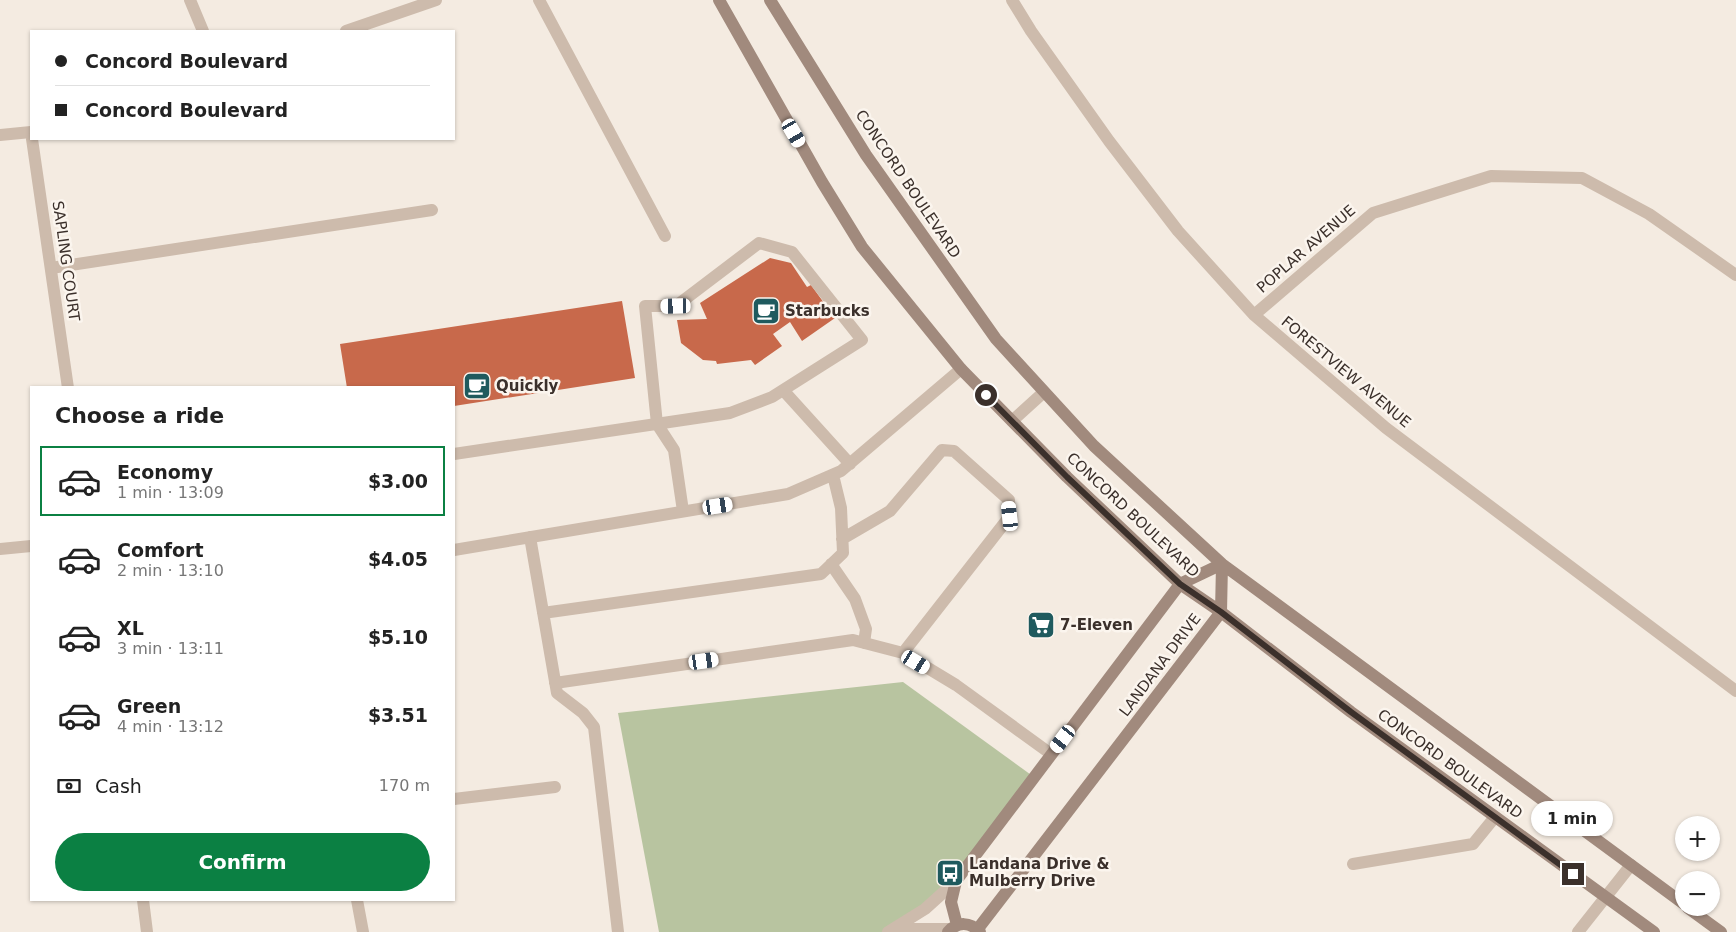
<!DOCTYPE html>
<html lang="en">
<head>
<meta charset="utf-8">
<style>
  :root { --surface:#fff; --page:#f2f2f2; --text:#222; --muted:#767676; --line:#e0e0e0; --accent:#0b8043 }
  body { margin:0; font-family:"DejaVu Sans",sans-serif; background:var(--page); color:var(--text); height:100vh; display:flex; flex-direction:column; font-size:19px; white-space:nowrap }
  * { box-sizing:border-box; margin:0 }
  p { font-size:16px; color:var(--muted) }
  .icon { flex:none; width:28px; height:28px; fill:none; stroke:currentColor; stroke-width:2; stroke-linecap:round; stroke-linejoin:round }
  .map { position:relative; flex:1; overflow:hidden }
  .sheet { position:absolute; left:30px; top:386px; width:425px; height:515px; display:flex; flex-direction:column; background:var(--surface); border-radius:0px; box-shadow:0 1px 4px #0004 }
  .sheet>* { flex:none }
  .banner { position:absolute; left:30px; top:30px; width:425px; height:110px; border-radius:0px; box-shadow:0 1px 4px #0004; display:grid; align-content:center; height:110px; padding:0 25px; background:var(--surface) }
  .controls { position:absolute; left:1675px; top:816px; display:grid; gap:10px }
  .controls a { display:grid; place-items:center; width:45px; height:45px; border-radius:50%; background:var(--surface); box-shadow:0 1px 4px #0004; font-size:25px }
  .end { position:absolute; width:22px; height:22px; margin:-11px; border:6px solid #3b302b; background:#fff; box-shadow:0 0 0 2px #fff }
  .from { border-radius:50% }
  .bubble { position:absolute; height:35px; border-radius:18px; background:var(--surface); box-shadow:0 1px 4px #0004; font-size:16px; font-weight:700; line-height:35px; text-align:center }
  .car { position:absolute; width:15px; height:30px; margin:-15px -8px; border-radius:6px; box-shadow:0 0 4px 1px #0007; background:linear-gradient(#fff 24%,#345 0 40%,#fff 0 76%,#345 0 86%,#fff 0) }
  .banner b { display:flex; align-items:center; gap:18px; height:48px; font-size:19px }
  .banner b+b { border-top:1px solid var(--line) }
  .banner i { width:12px; height:12px; background:var(--text) }
  ul { padding:0; list-style:none }
  li { display:flex; align-items:center; gap:15px; height:70px; margin:0 10px 8px; padding:0 15px; border:2px solid transparent; border-radius:0px }
  li div { flex:1 }
  li b { display:block; font-size:19px }
  li em { font-style:normal; font-weight:700 }
  li.selected { border-color:var(--accent) }
  li>.icon { width:45px; height:45px; stroke-width:1.5 }
  h2 { padding:0 25px; font-size:22px; line-height:60px }
  .pay { display:flex; align-items:center; gap:12px; height:55px; padding:0 25px; font-size:19px }
  .pay p { margin-inline-start:auto }
  .primary-button { display:flex; gap:10px; margin-top:auto; padding:10px 25px }
  .primary-button a { flex:1; height:58px; border-radius:30px; background:var(--accent); color:#fff; font-size:20px; font-weight:700; line-height:58px; text-align:center }
  .map>svg:first-child { display:block }
  .green { fill:#b8c4a0 }
  .building { fill:#c8694b }
  .lines { fill:none; stroke-linecap:round; stroke-linejoin:round }
  .lane { stroke:#cdbbac; stroke-width:12 }
  .street { stroke:#cdbbac; stroke-width:12 }
  .secondary { stroke:#a18a7d; stroke-width:12 }
  .route { stroke:#3b302b; stroke-width:6 }
  .labels { text-anchor:middle; dominant-baseline:central; stroke-width:5; stroke-linejoin:round; paint-order:stroke }
  .street-label { font-size:15px; fill:#3b302b; stroke:#fbf5ee }
  .poi-label { font-size:15px; font-weight:bold; fill:#3b302b; stroke:#fbf5ee; text-anchor:start }
</style>
</head>
<body>
<div class="map">
<svg width="1736" height="932" viewBox="0 0 1736 932">
  <rect width="100%" height="100%" fill="#f4ebe1"/>
  <!-- green -->
  <path class="green" d="M903,682l131,95 -78,104 -68,51h-229l-41,-219z"/>
  <!-- building -->
  <path class="building" d="M770,258l21,5 16,24 4,-2 24,33 -33,23 -12,-19 -17,12 9,12 -27,19 -4,-5 -34,4 -1,-3 -13,-1 -22,-17 -4,-23 30,-1 -7,-16z
    M622,301l13,77 -181,28v-18h-107l-7,-44z"/>
  <g class="lines">
    <!-- lane -->
    <path class="lane" d="M190,0l13,31
      M539,0l126,236
      M0,135l31,-3
      M51,268l381,-58
      M783,390l67,74
      M1012,421l32,-29
      M454,454l276,-41 42,-16 90,-57 -70,-88 -33,-9 -83,63h-31l12,118 17,26 9,61
      M530,537l27,156 26,20 11,14 24,205
      M842,539l48,-28 52,-61 12,1 55,49 1,16 -107,137
      M0,549l31,-3
      M454,550l334,-56 53,-23 120,-102
      M831,564l24,35 11,30 -2,14
      M543,613l278,-39 22,-21 -2,-45 -8,-33
      M555,683l298,-43 50,13 53,32 95,69
      M454,799l101,-12
      M1353,864l120,-20 22,-27
      M357,900l6,32"/>
    <!-- street -->
    <path class="street" d="M1012,0l19,31 78,110 69,90 76,84 132,113 350,263
      M346,31l90,-31
      M32,139l36,249
      M1254,315l119,-102 118,-37 91,2 67,36 87,61
      M143,900l4,32
      M895,929h55
      M888,932l37,-23 31,-28
      M1578,932l53,-67"/>
    <!-- secondary -->
    <path class="secondary" d="M719,0l103,182 40,65 99,122 106,108 113,107 41,28 130,100 303,220
      M770,0l96,155 130,184 98,107 128,118 462,340
      M1688,908l33,24
      M957,925l-6,-23 5,-21 224,-297 42,-20
      M977,930l244,-318 1,-48
      M948,932c10,-11 22,-10 32,0"/>
  </g>
  <g class="lines">
    <!-- route -->
    <path class="route" d="M986,395l81,82 113,107 41,28 130,100 222,162"/>
  </g>
  <!-- icons -->
  <defs>
    <g id="cafe-square" transform="scale(1.4375)"><rect x="-9" y="-9" width="18" height="18" rx="4" fill="#1f5a5e" stroke="#fbf5ee"/><path d="M-5.5-4.5H6V0H3Q3 3.5 0 3.5H-2.5Q-5.5 3.5-5.5 0ZM3-3.2v2h1.7v-2ZM-6 4.5H4V6H-6Z" fill="#fff"/></g>
    <g id="supermarket-square" transform="scale(1.4375)"><rect x="-9" y="-9" width="18" height="18" rx="4" fill="#1f5a5e" stroke="#fbf5ee"/><path d="M-6-5.5h2.5l.6 2H6L4.5 2H-2.5L-4.4-4H-6ZM-1.5 3.2a1.3 1.3 0 1 0 .1 0ZM3 3.2a1.3 1.3 0 1 0 .1 0Z" fill="#fff"/></g>
    <g id="bus-square" transform="scale(1.4375)"><rect x="-9" y="-9" width="18" height="18" rx="4" fill="#1f5a5e" stroke="#fbf5ee"/><path d="M-5-6H5V4H4V6H2V4H-2V6H-4V4H-5ZM-3.5-4V0h7V-4ZM-3.5 1.2v1.5H-2V1.2ZM2 1.2v1.5H3.5V1.2Z" fill="#fff"/></g>
  </defs>
  <g fill-rule="evenodd">
    <use href="#cafe-square" x="766" y="311"/>
    <use href="#cafe-square" x="477" y="386"/>
    <use href="#supermarket-square" x="1041" y="625"/>
    <use href="#bus-square" x="950" y="873"/>
  </g>
  <g class="labels">
    <!-- street labels -->
    <g class="street-label">
      <text transform="translate(908 184) rotate(56)">CONCORD BOULEVARD</text>
      <text transform="translate(1306 249) rotate(-41)">POPLAR AVENUE</text>
      <text transform="translate(66 261) rotate(82)">SAPLING COURT</text>
      <text transform="translate(1346 372) rotate(40)">FORESTVIEW AVENUE</text>
      <text transform="translate(1133 515) rotate(43)">CONCORD BOULEVARD</text>
      <text transform="translate(1160 665) rotate(-53)">LANDANA DRIVE</text>
      <text transform="translate(1450 764) rotate(36)">CONCORD BOULEVARD</text>
    </g>
    <!-- poi labels -->
    <g class="poi-label">
      <text x="785" y="311">Starbucks</text>
      <text x="496" y="386">Quickly</text>
      <text x="1060" y="625">7-Eleven</text>
      <text x="969" y="864">Landana Drive &amp;<tspan x="969" dy="17">Mulberry Drive</tspan></text>
    </g>
  </g>
</svg>
<div class="controls">
<a>+</a>
<a>−</a>
</div>
<i class="end from" style="left:986px;top:395px"></i>
<i class="end" style="left:1573px;top:874px"></i>
<div class="bubble" style="left:1531px;top:801px;width:82px">1 min</div>
<i class="car" style="left:794px;top:133px;rotate:150deg"></i>
<i class="car" style="left:676px;top:306px;rotate:269deg"></i>
<i class="car" style="left:718px;top:506px;rotate:81deg"></i>
<i class="car" style="left:1010px;top:516px;rotate:354deg"></i>
<i class="car" style="left:704px;top:661px;rotate:82deg"></i>
<i class="car" style="left:916px;top:662px;rotate:121deg"></i>
<i class="car" style="left:1063px;top:739px;rotate:217deg"></i>
<div class="banner">
<b><i class="from"></i>Concord Boulevard</b>
<b><i></i>Concord Boulevard</b>
</div>
<section class="sheet">
<h2>Choose a ride</h2>
<ul>
<li class="selected"><svg class="icon" aria-label="car" viewBox="0 0 24 24"><path d="M5 17H2v-5l4-1 3-4h7l3 4 3 1v5h-3M9 17h6M6 11h13"/><circle cx="7" cy="17" r="2"/><circle cx="17" cy="17" r="2"/></svg><div><b>Economy</b><p>1 min · 13:09</p></div><em>$3.00</em></li>
<li><svg class="icon" aria-label="car" viewBox="0 0 24 24"><path d="M5 17H2v-5l4-1 3-4h7l3 4 3 1v5h-3M9 17h6M6 11h13"/><circle cx="7" cy="17" r="2"/><circle cx="17" cy="17" r="2"/></svg><div><b>Comfort</b><p>2 min · 13:10</p></div><em>$4.05</em></li>
<li><svg class="icon" aria-label="car" viewBox="0 0 24 24"><path d="M5 17H2v-5l4-1 3-4h7l3 4 3 1v5h-3M9 17h6M6 11h13"/><circle cx="7" cy="17" r="2"/><circle cx="17" cy="17" r="2"/></svg><div><b>XL</b><p>3 min · 13:11</p></div><em>$5.10</em></li>
<li><svg class="icon" aria-label="car" viewBox="0 0 24 24"><path d="M5 17H2v-5l4-1 3-4h7l3 4 3 1v5h-3M9 17h6M6 11h13"/><circle cx="7" cy="17" r="2"/><circle cx="17" cy="17" r="2"/></svg><div><b>Green</b><p>4 min · 13:12</p></div><em>$3.51</em></li>
</ul>
<div class="pay"><svg class="icon" aria-label="cash" viewBox="0 0 24 24"><path d="M3 7h18v10H3z"/><circle cx="12" cy="12" r="2"/></svg>Cash<p>170 m</p></div>
<div class="primary-button"><a>Confirm</a></div>
</section>
</div>
</body>
</html>
